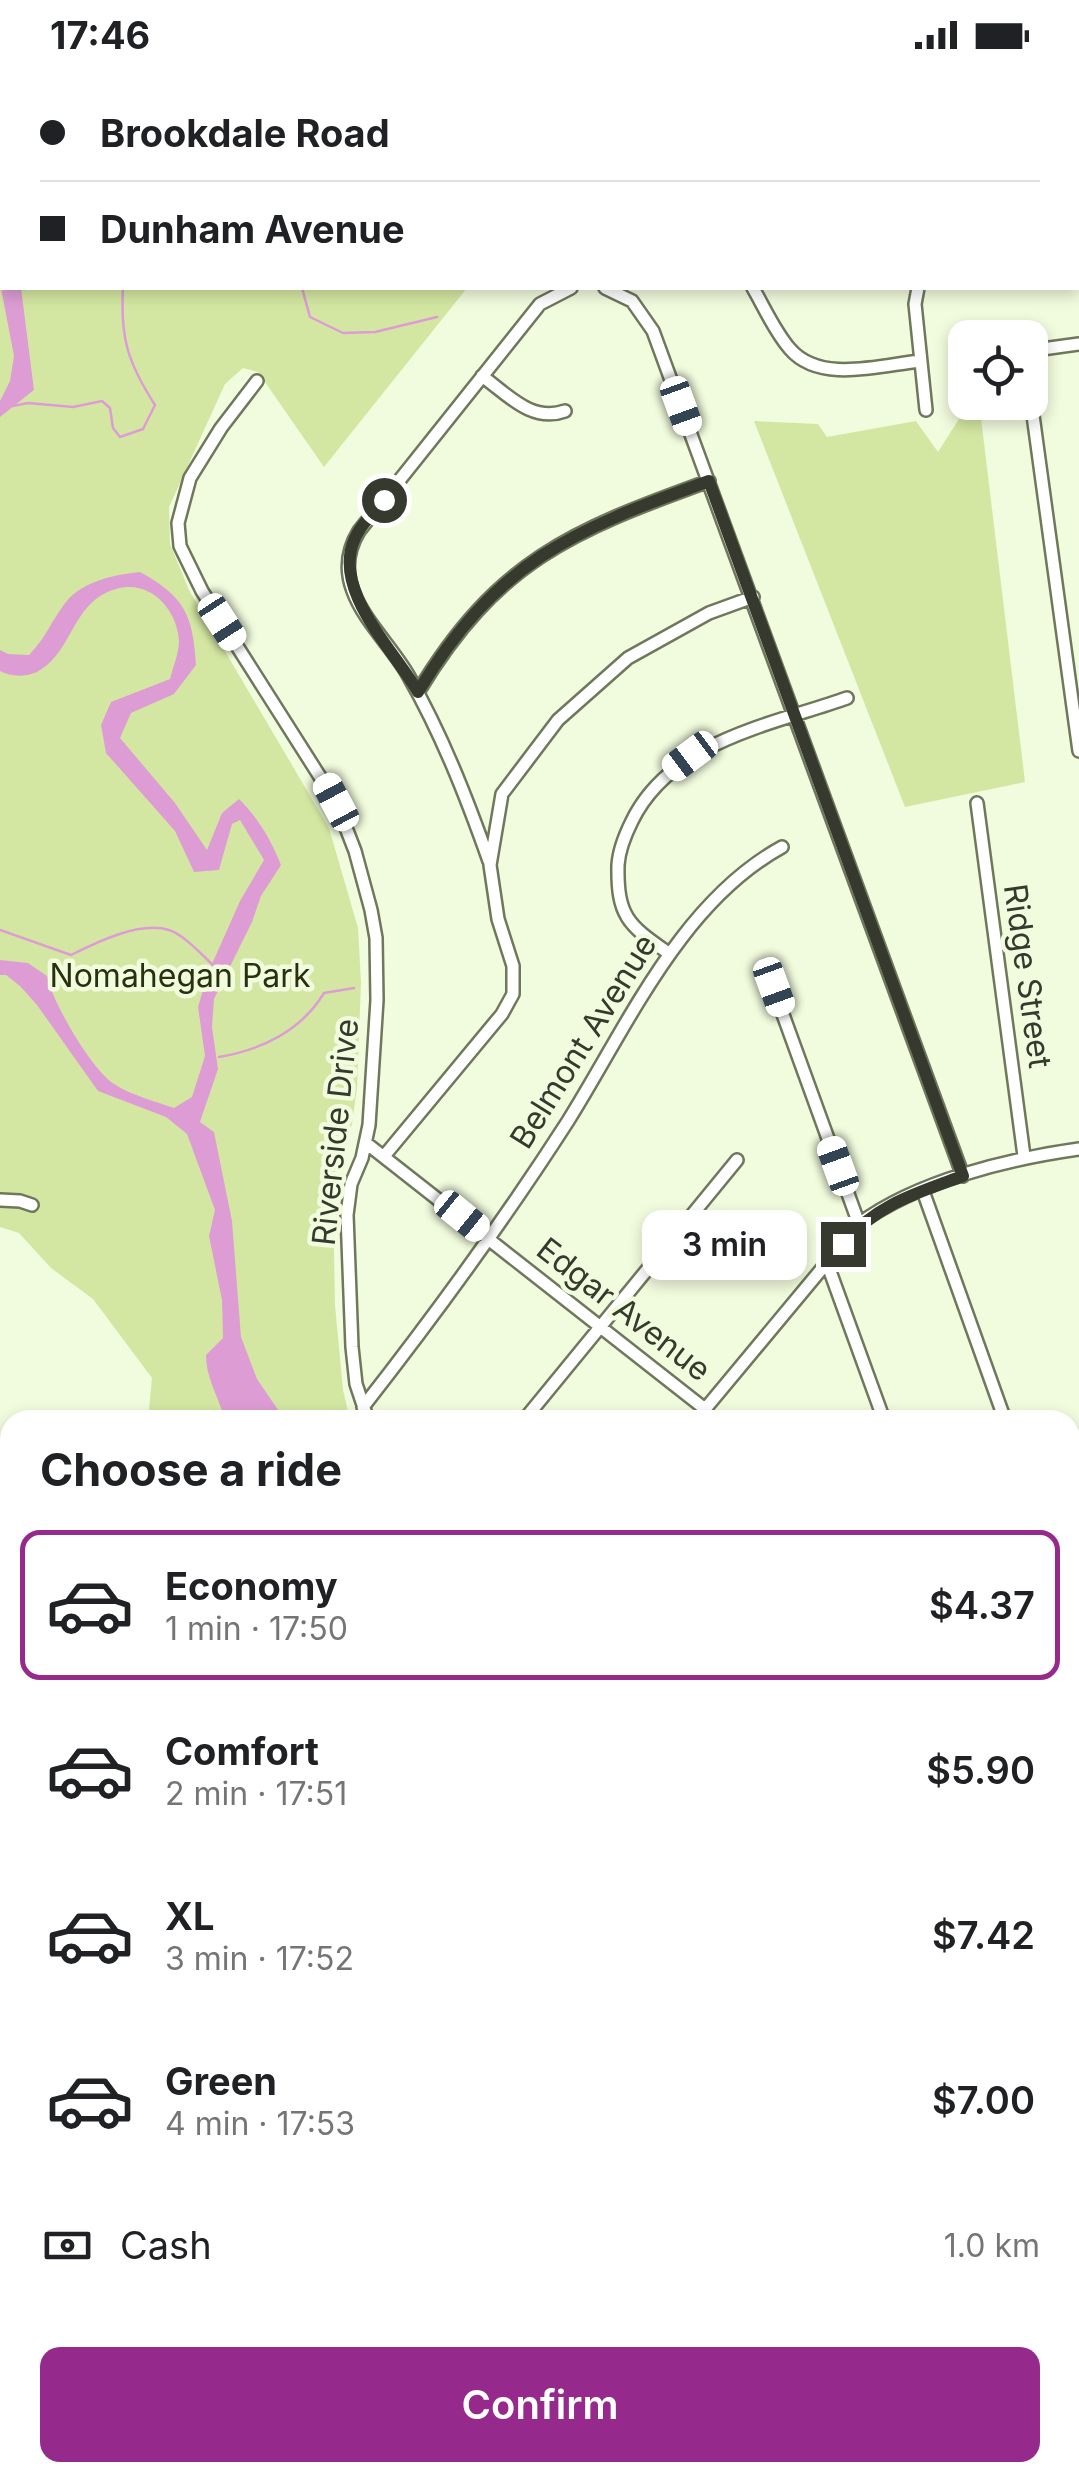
<!DOCTYPE html>
<html lang="en">
<head>
<meta charset="utf-8">
<style>
  :root { --surface:#fff; --page:#f6f6f6; --text:#202124; --muted:#757577; --line:#e0e0e0; --accent:#95298c }
  body { margin:0; font-family:Inter,sans-serif; background:var(--page); color:var(--text); height:100vh; display:flex; flex-direction:column; font-size:38px; white-space:nowrap }
  * { box-sizing:border-box; margin:0 }
  p { font-size:32px; color:var(--muted) }
  .icon { flex:none; width:55px; height:55px; fill:none; stroke:currentColor; stroke-width:2; stroke-linecap:round; stroke-linejoin:round }
  .map { position:relative; flex:1; overflow:hidden }
  .side { position:absolute; left:0px; top:1340px; width:1080px; height:1072px; display:flex; flex-direction:column; background:var(--surface); border-radius:30px 30px 0 0; box-shadow:0 5px 15px #0003 }
  .side>* { flex:none }
  .guide { position:absolute; left:0px; top:0px; width:1080px; height:220px; box-shadow:0 5px 15px #0003; display:grid; align-content:center; height:220px; padding:0 40px; background:var(--surface) }
  .buttons { position:absolute; left:948px; top:250px; display:grid; gap:20px }
  .buttons a { display:grid; place-items:center; width:100px; height:100px; border-radius:20px; background:var(--surface); box-shadow:0 5px 15px #0003; font-size:50px }
  .end { position:absolute; width:45px; height:45px; margin:-22px; border:12px solid #363a2e; background:#fff; box-shadow:0 0 0 5px #fff }
  .from { border-radius:50% }
  .bubble { position:absolute; height:70px; border-radius:20px; background:var(--surface); box-shadow:0 5px 15px #0003; font-size:32px; font-weight:600; line-height:70px; text-align:center }
  .car { position:absolute; width:30px; height:60px; margin:-30px -15px; border-radius:12px; box-shadow:0 0 8px 2px #0007; background:linear-gradient(#fff 24%,#345 0 40%,#fff 0 76%,#345 0 86%,#fff 0) }
  .guide b { display:flex; align-items:center; gap:35px; height:95px; font-size:38px }
  .guide b+b { border-top:2px solid var(--line) }
  .guide i { width:25px; height:25px; background:var(--text) }
  ul { padding:0; list-style:none }
  li { display:flex; align-items:center; gap:30px; height:150px; margin:0 20px 15px; padding:0 20px; border:5px solid transparent; border-radius:20px }
  li div { flex:1 }
  li b { display:block; font-size:38px }
  li em { font-style:normal; font-weight:600 }
  li.selected { border-color:var(--accent) }
  li>.icon { width:90px; height:90px; stroke-width:1.5 }
  h2 { padding:0 40px; font-size:45px; line-height:120px }
  .pay { display:flex; align-items:center; gap:25px; height:110px; padding:0 40px; font-size:38px }
  .pay p { margin-inline-start:auto }
  .cta { display:flex; gap:20px; margin-top:auto; padding:20px 40px }
  .cta a { flex:1; height:115px; border-radius:20px; background:var(--accent); color:#fff; font-size:40px; font-weight:600; line-height:115px; text-align:center }
  .status { display:flex; justify-content:space-between; align-items:center; height:70px; padding:0 50px; background:var(--surface); direction:ltr }
  .status svg { height:28px; fill:currentColor }
  .map>svg:first-child { display:block }
  .green { fill:#d4e7a2 }
  .water { fill:#dd9dd4 }
  .lines { fill:none; stroke-linecap:round; stroke-linejoin:round }
  .stream { stroke:#dd9dd4; stroke-width:2.5 }
  .minor-casing { stroke:#6f775c; stroke-width:16 }
  .major-casing { stroke:#fff; stroke-width:19 }
  .minor { stroke:#fff; stroke-width:11 }
  .major { stroke:#facff4; stroke-width:14 }
  .route { stroke:#363a2e; stroke-width:12 }
  .labels { text-anchor:middle; dominant-baseline:central; stroke-width:9; stroke-linejoin:round; paint-order:stroke }
  .park-label { font-size:32px; fill:#28300e; stroke:#f1fbdd }
  .street-label { font-size:32px; fill:#363a2e; stroke:#f1fbdd }
</style>
</head>
<body>
<div class="status"><b>17:46</b><svg viewBox="0 0 49 12"><path d="M0 12V9h3v3zM5 12V6h3v6zM10 12V3h3v9zM15 12V0h3v12zM26 1h20v11H26zM47 4h2v5h-2z"/></svg></div>
<div class="map">
<svg width="1079" height="2412" viewBox="0 0 1079 2412">
  <rect width="100%" height="100%" fill="#f1fbdd"/>
  <!-- green -->
  <path class="green" d="M0,0h262l1,2h-261l-2,145z
    M0,192l2,26h465l-143,179 -66,-95 -15,-4 -18,16 -56,123 1,37 19,46 140,238 29,100 3,54 -4,106 -5,36 -15,47 -4,26 2,108 8,85 7,30h-57l-13,-5 -4,5h-128l4,-42 -59,-79 -42,-31 -32,-35 -19,-6z
    M981,348l44,364 -120,25 -151,-386 64,3 9,13 89,-16 22,31 21,-33z
    M1070,2248l9,16v83l-9,-7z
    M283,2403v-1l87,1 -4,9h-89z
    M694,2403h65l-13,9h-66z"/>
  <!-- water -->
  <path class="water" d="M0,100l2,118h19l13,102 -34,27v-16l10,-20 4,-25 -14,-73z
    M140,502c45,25 53,43 56,93l-22,29 -43,19 -11,25 55,65 32,47 15,-37 17,-14c20,20 32,41 42,66l-20,31 -9,26 -38,77 -2,28 6,42 -18,53 14,10 18,89 9,116 16,42 28,41h-60c-6,-22 -19,-42 -19,-65l17,-17 -1,-38 -13,-64 6,-26 -28,-76 -21,-17 -68,-26 -61,-86 -17,-19 -14,-11h-6v-15l28,3 19,13c5,26 45,94 67,108 17,11 40,17 60,24l18,-11 13,-41 -7,-49 10,-34 32,-72 24,-41 -24,-40 -8,4 -13,46 -25,2 -19,-41 -69,-78 -5,-28 10,-23 59,-23c3,-12 9,-26 9,-38 -2,-33 -30,-62 -63,-52 -45,13 -42,63 -79,83 -11,5 -26,5 -37,-1v-21l8,4 21,1c19,-20 22,-34 37,-53 18,-22 49,-27 74,-30z
    M1070,2202l9,14v48l-9,-16z
    M636,2403v-1l58,1 -14,9h-57z"/>
  <g class="lines">
    <!-- stream -->
    <path class="stream" d="M101,2l3,-2
      M0,98l2,-2
      M302,218l8,29 33,16 32,-1 62,-15
      M13,336l15,-3 45,4 29,-6 8,7 3,20 7,9 23,-8 12,-24c-27,-42 -35,-67 -32,-117
      M0,860l71,25c26,-13 69,-34 98,-25 15,5 31,23 43,34
      M219,987c42,-7 82,-26 105,-64l30,-5
      M0,2290h10"/>
    <!-- minor casing -->
    <g class="minor-casing">
      <path id="minor" d="M327,0l1,2
        M438,0v2
        M702,0l1,2
        M1078,58h1
        M1078,163h1
        M605,218l27,13 21,30 310,845
        M753,218c11,19 22,44 37,61 30,35 91,16 130,12
        M918,218l-3,16 11,106
        M1035,280l44,-6
        M482,306c26,19 50,47 83,35
        M257,311l-36,47 -31,50 -12,45 2,23 22,45 134,211 19,49 16,59 5,28 1,62 -8,125 -7,33 -11,26 -4,31 5,132 4,37 12,36
        M1032,338l47,343
        M418,622c79,-131 153,-161 291,-211
        M977,733l47,353
        M489,791c-23,-65 -47,-126 -81,-186 -16,-28 -44,-54 -55,-84 -8,-21 -5,-42 6,-60l181,-227 31,-16
        M667,882c-39,-27 -50,-36 -49,-87 1,-16 7,-30 14,-44 39,-80 139,-96 215,-123
        M773,917l86,237
        M366,1073l339,266
        M385,1085l117,-141 11,-20v-28l-15,-47 -8,-54 12,-71 56,-74 70,-62 81,-45 44,-16
        M923,1121l82,229
        M0,1130l20,1 12,4
        M827,1193l57,157
        M363,1337c72,-92 142,-188 205,-286 59,-94 112,-218 214,-274
        M524,1350l213,-260
        M696,1350l163,-196c58,-43 149,-65 220,-75
        M1070,1392l9,7
        M0,1411l10,-15
        M1070,1592l9,-12
        M0,1645l10,7
        M1070,1671l9,7
        M1070,1815l9,7
        M0,1834l10,7
        M1070,1848l9,-11
        M1070,1951l9,7
        M1070,2133l9,-11
        M0,2174l10,-13
        M1070,2178l9,15
        M0,2198l10,7
        M196,2402l13,10
        M995,2402l12,10
        M42,2412l7,-10
        M266,2412l7,-10
        M517,2412l5,-10
        M890,2412l7,-10"/>
    </g>
    <!-- major casing -->
    <g class="major-casing">
      <path id="major" d="M508,2l18,-2
        M0,171l2,-1"/>
    </g>
    <!-- minor -->
    <use href="#minor" class="minor"/>
    <!-- major -->
    <use href="#major" class="major"/>
  </g>
  <g class="lines">
    <!-- route -->
    <path class="route" d="M384,430c-10,12 -23,24 -29,38 -24,51 38,111 63,154 79,-131 153,-161 291,-211l254,695c-46,17 -88,29 -120,68"/>
  </g>
  <g class="labels">
    <!-- park labels -->
    <g class="park-label">
      <text x="180" y="905">Nomahegan Park</text>
    </g>
    <!-- street labels -->
    <g class="street-label">
      <text transform="translate(1028 906) rotate(82)">Ridge Street</text>
      <text transform="translate(583 971) rotate(-58)">Belmont Avenue</text>
      <text transform="translate(335 1062) rotate(-84)">Riverside Drive</text>
      <text transform="translate(624 1239) rotate(38)">Edgar Avenue</text>
    </g>
  </g>
</svg>
<div class="buttons">
<a><svg class="icon" aria-label="locate" viewBox="0 0 24 24"><circle cx="12" cy="12" r="6"/><path d="M12 2v4M12 18v4M2 12h4M18 12h4"/></svg></a>
</div>
<i class="end from" style="left:384px;top:430px"></i>
<i class="end" style="left:843px;top:1174px"></i>
<div class="bubble" style="left:642px;top:1140px;width:165px">3 min</div>
<i class="car" style="left:681px;top:336px;rotate:160deg"></i>
<i class="car" style="left:222px;top:552px;rotate:147deg"></i>
<i class="car" style="left:690px;top:686px;rotate:233deg"></i>
<i class="car" style="left:336px;top:732px;rotate:332deg"></i>
<i class="car" style="left:774px;top:917px;rotate:160deg"></i>
<i class="car" style="left:838px;top:1096px;rotate:340deg"></i>
<i class="car" style="left:462px;top:1146px;rotate:129deg"></i>
<div class="guide">
<b><i class="from"></i>Brookdale Road</b>
<b><i></i>Dunham Avenue</b>
</div>
<section class="side">
<h2>Choose a ride</h2>
<ul>
<li class="selected"><svg class="icon" aria-label="car" viewBox="0 0 24 24"><path d="M5 17H2v-5l4-1 3-4h7l3 4 3 1v5h-3M9 17h6M6 11h13"/><circle cx="7" cy="17" r="2"/><circle cx="17" cy="17" r="2"/></svg><div><b>Economy</b><p>1 min · 17:50</p></div><em>$4.37</em></li>
<li><svg class="icon" aria-label="car" viewBox="0 0 24 24"><path d="M5 17H2v-5l4-1 3-4h7l3 4 3 1v5h-3M9 17h6M6 11h13"/><circle cx="7" cy="17" r="2"/><circle cx="17" cy="17" r="2"/></svg><div><b>Comfort</b><p>2 min · 17:51</p></div><em>$5.90</em></li>
<li><svg class="icon" aria-label="car" viewBox="0 0 24 24"><path d="M5 17H2v-5l4-1 3-4h7l3 4 3 1v5h-3M9 17h6M6 11h13"/><circle cx="7" cy="17" r="2"/><circle cx="17" cy="17" r="2"/></svg><div><b>XL</b><p>3 min · 17:52</p></div><em>$7.42</em></li>
<li><svg class="icon" aria-label="car" viewBox="0 0 24 24"><path d="M5 17H2v-5l4-1 3-4h7l3 4 3 1v5h-3M9 17h6M6 11h13"/><circle cx="7" cy="17" r="2"/><circle cx="17" cy="17" r="2"/></svg><div><b>Green</b><p>4 min · 17:53</p></div><em>$7.00</em></li>
</ul>
<div class="pay"><svg class="icon" aria-label="cash" viewBox="0 0 24 24"><path d="M3 7h18v10H3z"/><circle cx="12" cy="12" r="2"/></svg>Cash<p>1.0 km</p></div>
<div class="cta"><a>Confirm</a></div>
</section>
</div>
</body>
</html>
